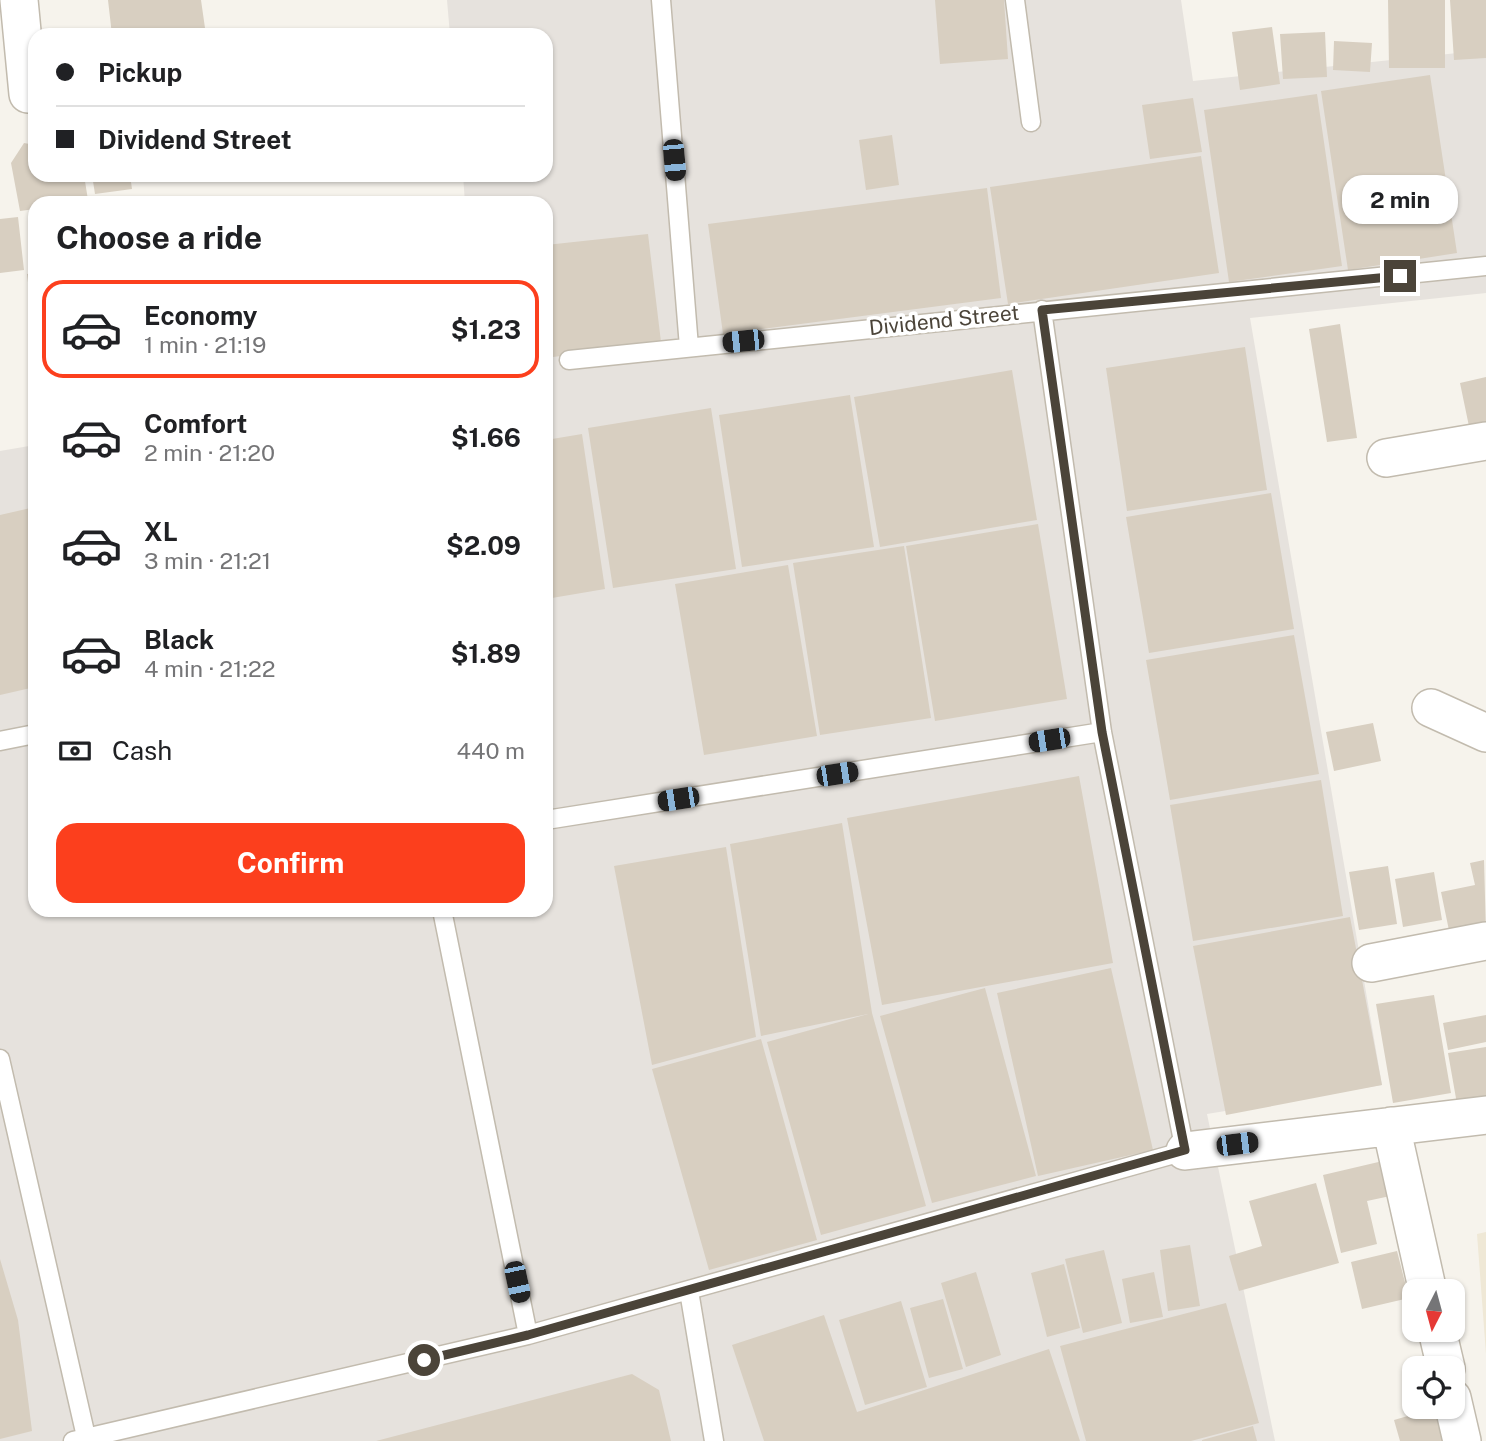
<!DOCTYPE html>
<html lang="en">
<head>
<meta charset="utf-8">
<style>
  :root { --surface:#fff; --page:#f2f2f2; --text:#202124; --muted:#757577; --line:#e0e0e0; --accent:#fc3f1d }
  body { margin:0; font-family:"Public Sans",sans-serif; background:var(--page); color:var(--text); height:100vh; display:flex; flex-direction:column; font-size:26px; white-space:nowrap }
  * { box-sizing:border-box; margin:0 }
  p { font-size:23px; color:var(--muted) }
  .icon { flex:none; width:38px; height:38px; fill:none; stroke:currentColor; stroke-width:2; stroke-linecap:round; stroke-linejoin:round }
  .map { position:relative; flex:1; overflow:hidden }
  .drawer { position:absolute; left:28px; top:196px; width:525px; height:721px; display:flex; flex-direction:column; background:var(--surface); border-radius:21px; box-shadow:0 2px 5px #0004 }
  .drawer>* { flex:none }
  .top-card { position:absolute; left:28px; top:28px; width:525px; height:154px; border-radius:21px; box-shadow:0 2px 5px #0004; display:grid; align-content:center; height:154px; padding:0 28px; background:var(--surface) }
  .needle { width:46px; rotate:186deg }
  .buttons { position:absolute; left:1402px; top:1279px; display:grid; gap:14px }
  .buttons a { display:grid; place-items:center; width:63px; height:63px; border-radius:14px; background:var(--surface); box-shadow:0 2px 5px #0004; font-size:35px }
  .end { position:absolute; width:32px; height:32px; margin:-16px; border:9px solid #4b4439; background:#fff; box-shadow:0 0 0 4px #fff }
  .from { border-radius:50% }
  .bubble { position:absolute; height:49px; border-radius:21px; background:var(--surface); box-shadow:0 2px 5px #0004; font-size:23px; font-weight:700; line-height:49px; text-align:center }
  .car { position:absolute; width:21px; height:42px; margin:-21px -10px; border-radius:9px; box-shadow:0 0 5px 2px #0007; background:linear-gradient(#222 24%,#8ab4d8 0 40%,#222 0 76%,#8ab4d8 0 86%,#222 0) }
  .top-card b { display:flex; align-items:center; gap:24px; height:66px; font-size:26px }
  .top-card b+b { border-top:2px solid var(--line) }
  .top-card i { width:18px; height:18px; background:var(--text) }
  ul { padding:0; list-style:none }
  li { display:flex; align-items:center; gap:21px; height:98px; margin:0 14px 10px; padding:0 14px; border:4px solid transparent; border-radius:21px }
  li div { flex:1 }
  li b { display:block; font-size:26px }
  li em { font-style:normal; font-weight:700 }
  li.active { border-color:var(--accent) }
  li>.icon { width:63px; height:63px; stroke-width:1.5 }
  h2 { padding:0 28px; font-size:32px; line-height:84px }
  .pay { display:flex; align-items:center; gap:18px; height:77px; padding:0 28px; font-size:26px }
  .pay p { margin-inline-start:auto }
  .action { display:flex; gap:14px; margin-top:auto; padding:14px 28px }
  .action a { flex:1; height:80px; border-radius:21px; background:var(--accent); color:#fff; font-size:28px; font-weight:700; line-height:80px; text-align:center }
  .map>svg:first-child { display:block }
  .industrial { fill:#e6e2dd }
  .education { fill:#efe8d6 }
  .building { fill:#d8cfc1 }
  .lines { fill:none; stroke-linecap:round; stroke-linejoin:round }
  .service-casing { stroke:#c2bbae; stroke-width:21 }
  .minor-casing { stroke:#c2bbae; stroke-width:40 }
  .service { stroke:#fff; stroke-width:18 }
  .minor { stroke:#fff; stroke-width:37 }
  .route { stroke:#4b4439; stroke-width:9 }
  .labels { text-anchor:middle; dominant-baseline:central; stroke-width:7; stroke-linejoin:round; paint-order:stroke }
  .street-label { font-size:21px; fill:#4b4439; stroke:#fff }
</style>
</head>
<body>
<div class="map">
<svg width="1486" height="1441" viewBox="0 0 1486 1441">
  <rect width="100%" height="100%" fill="#f6f3ec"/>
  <!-- industrial -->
  <path class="industrial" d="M447,0h734l12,81 293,-31v243l-236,25 132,767 -175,29 68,327h-1275v-990l35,-6v465h511v-707h-81l-2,-28h83v-140h-96z"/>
  <!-- education -->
  <path class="education" d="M1486,1232v122l-9,-120z"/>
  <!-- building -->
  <path class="building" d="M108,0h93l5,35h-94z
    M935,0h69l4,59 -68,5z
    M1388,0h57v68h-56z
    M1450,0h36v58l-32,2z
    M1272,27l8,57 -40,6 -8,-58z
    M1325,32l2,45 -44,2 -3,-45z
    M1334,41l38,2 -2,29 -37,-2z
    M1430,75l27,178 -109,17 -27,-179z
    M1317,94l25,172 -113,16 -25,-172z
    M1193,98l9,54 -52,7 -8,-54z
    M892,135l7,50 -33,5 -7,-50z
    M24,143l11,2v30h49l4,25 -53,3v6l-15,2 -9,-48z
    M1201,156l18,117 -211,31 -18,-117z
    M92,175h38l2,14 -37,5z
    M987,188l14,110 -278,36 -15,-110z
    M18,217l6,53 -24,3v-54z
    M648,234l13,108 -115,16v-113z
    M35,273v51h-2l-6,-50z
    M1340,324l17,114 -30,4 -18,-113z
    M1245,347l22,143 -140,21 -21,-143z
    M1012,370l25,150 -157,27 -26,-150z
    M1486,377v57l-15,2 -11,-53z
    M850,395l24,152 -132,20 -23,-152z
    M711,408l25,161 -123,19 -25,-160z
    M582,434l23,155 -59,10v-159z
    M1271,493l23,136 -145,24 -23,-136z
    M35,507v180l-35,8v-180z
    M1038,524l29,175 -132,22 -29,-175z
    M904,546l27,172 -111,17 -27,-172z
    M788,565l29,171 -113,19 -29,-171z
    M1294,635l25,139 -149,26 -24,-140z
    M1373,723l8,38 -47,10 -8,-39z
    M1079,776l34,187 -231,42 -35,-187z
    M1321,780l22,136 -150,25 -23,-136z
    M842,823l30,190 54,193 -105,29 -54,-193 101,-28 -107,22 -31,-192z
    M726,847l30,190 -104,28 -38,-199z
    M1484,860l2,73 -35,7 -10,-48 34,-7 -5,-22z
    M1388,866l9,58 -38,6 -10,-58z
    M1434,872l8,48 -39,7 -8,-48z
    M1350,917l32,168 -156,30 -33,-169z
    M1111,968l42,182 -115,26 -41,-183z
    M985,988l51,188 -104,27 -52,-187z
    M1434,995l17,98 -58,10 -17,-99z
    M1486,1015v27l-38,8 -5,-27z
    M761,1039l56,201 -108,30 -57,-201z
    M1486,1047v52l-29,5 -9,-51z
    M1387,1160l8,35 -28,6 10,43 -36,9 -18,-78z
    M1316,1183l23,80 -100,28 -10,-35 33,-10 -13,-45z
    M1190,1245l10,61 -32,5 -8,-61z
    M1104,1250l18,73 -39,10 -18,-74z
    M1397,1251l12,47 -47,11 -11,-47z
    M0,1259l18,61 14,111 -32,8z
    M1064,1264l16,64 -33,9 -16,-64z
    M976,1272l25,83 -35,12 -25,-84z
    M1154,1272l9,45 -33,6 -8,-44z
    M943,1299l20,70 -34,9 -19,-70z
    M901,1301l26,86 -62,18 -26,-85z
    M1226,1303l33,120 -68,18h-105l-26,-95z
    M824,1315l33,97 192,-63 31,92h-316l-32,-96z
    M632,1374l27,16 12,51h-295z
    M1439,1407l17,34h-56l-6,-21z
    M1253,1426l4,15h-55v-1z"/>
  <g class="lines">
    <!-- service casing -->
    <g class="service-casing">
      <path id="service" d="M661,0l28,347
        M1015,0l16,122
        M569,360l917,-94
        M0,741l35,-7
        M546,820l556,-88
        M442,910l86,425
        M0,1059l87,382
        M689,1291l25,150
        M73,1441l455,-106 657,-184 -83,-419 -60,-422"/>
    </g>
    <!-- minor casing -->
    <g class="minor-casing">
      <path id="minor" d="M19,0l9,94
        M1386,458l100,-17
        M1431,708l55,25
        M1371,963l115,-22
        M1391,1126l37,166
        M1185,1151l301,-36
        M1437,1330l9,38
        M1452,1398l10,43"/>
    </g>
    <!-- service -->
    <use href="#service" class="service"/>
    <!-- minor -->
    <use href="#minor" class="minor"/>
  </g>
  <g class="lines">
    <!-- route -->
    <path class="route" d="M424,1360l104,-25 657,-185 -83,-418 -60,-422 358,-34"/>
  </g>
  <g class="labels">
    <!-- street labels -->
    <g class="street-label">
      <text transform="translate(944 320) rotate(-6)">Dividend Street</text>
    </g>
  </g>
</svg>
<div class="buttons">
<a><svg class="needle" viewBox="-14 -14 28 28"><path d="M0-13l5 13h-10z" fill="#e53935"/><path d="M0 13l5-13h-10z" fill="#757577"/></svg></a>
<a><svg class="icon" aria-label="locate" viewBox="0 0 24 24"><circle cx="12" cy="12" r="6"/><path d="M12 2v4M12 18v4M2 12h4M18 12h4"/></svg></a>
</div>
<i class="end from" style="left:424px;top:1360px"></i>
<i class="end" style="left:1400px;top:276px"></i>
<div class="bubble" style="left:1342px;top:175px;width:116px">2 min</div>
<i class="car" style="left:674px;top:160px;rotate:175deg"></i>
<i class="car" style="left:743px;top:341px;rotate:264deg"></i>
<i class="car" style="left:1049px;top:740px;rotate:261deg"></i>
<i class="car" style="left:837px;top:774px;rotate:81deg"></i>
<i class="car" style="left:678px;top:799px;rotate:261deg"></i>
<i class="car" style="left:1237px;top:1144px;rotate:83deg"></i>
<i class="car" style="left:517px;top:1282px;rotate:168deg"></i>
<div class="top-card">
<b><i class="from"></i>Pickup</b>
<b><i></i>Dividend Street</b>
</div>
<section class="drawer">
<h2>Choose a ride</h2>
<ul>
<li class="active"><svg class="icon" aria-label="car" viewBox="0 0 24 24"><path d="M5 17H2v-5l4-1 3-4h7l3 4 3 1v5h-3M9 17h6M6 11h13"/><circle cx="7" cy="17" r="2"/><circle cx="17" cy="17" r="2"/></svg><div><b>Economy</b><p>1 min · 21:19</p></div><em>$1.23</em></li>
<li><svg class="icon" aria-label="car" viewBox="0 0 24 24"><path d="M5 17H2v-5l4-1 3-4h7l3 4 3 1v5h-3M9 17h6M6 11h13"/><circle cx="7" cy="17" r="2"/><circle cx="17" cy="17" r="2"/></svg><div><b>Comfort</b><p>2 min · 21:20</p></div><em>$1.66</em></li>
<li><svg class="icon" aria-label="car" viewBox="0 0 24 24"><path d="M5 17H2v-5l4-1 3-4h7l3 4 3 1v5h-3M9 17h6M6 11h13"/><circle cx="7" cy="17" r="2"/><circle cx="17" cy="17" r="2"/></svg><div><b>XL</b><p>3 min · 21:21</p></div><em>$2.09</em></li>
<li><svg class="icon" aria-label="car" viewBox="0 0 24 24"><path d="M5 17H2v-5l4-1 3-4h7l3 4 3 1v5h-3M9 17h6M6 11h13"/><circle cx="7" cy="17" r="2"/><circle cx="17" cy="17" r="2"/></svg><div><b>Black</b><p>4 min · 21:22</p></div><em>$1.89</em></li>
</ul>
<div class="pay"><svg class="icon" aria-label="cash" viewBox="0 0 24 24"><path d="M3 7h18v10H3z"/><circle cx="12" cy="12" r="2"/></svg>Cash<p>440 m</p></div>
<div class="action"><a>Confirm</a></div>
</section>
</div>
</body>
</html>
